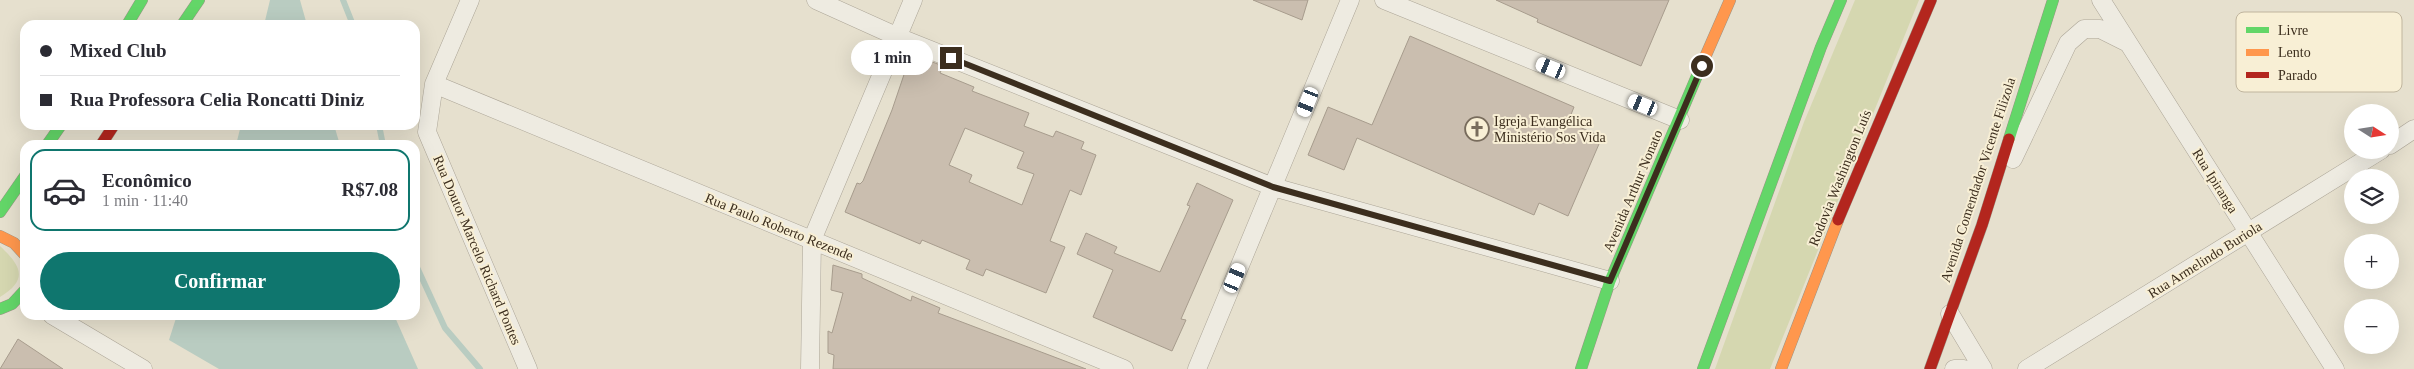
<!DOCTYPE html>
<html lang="pt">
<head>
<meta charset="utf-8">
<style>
  :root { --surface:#fff; --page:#f2f2f3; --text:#2b2b33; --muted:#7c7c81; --line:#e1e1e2; --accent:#0f766e }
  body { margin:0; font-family:"Times New Roman",serif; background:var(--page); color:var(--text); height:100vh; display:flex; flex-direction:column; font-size:19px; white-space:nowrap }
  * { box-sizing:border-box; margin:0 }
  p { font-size:16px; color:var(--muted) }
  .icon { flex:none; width:28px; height:28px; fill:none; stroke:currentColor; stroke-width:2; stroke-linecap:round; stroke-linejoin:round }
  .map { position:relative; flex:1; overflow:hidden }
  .panel { position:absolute; left:20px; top:140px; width:400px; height:180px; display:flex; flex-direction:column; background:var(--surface); border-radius:15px; box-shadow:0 5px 20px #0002 }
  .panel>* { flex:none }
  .hud { position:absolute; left:20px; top:20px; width:400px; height:110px; border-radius:15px; box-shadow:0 5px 20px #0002; display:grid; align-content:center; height:110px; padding:0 20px; background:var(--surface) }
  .needle { width:32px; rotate:102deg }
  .tools { position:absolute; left:2344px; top:104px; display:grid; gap:10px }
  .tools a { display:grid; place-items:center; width:55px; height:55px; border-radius:50%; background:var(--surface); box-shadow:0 5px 20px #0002; font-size:25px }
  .end { position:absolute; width:22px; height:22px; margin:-11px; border:6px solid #3c2e1e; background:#fff; box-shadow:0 0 0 2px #fff }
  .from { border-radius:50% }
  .bubble { position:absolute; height:35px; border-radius:18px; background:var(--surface); box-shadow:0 5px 20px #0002; font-size:16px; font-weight:700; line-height:35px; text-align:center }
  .car { position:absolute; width:15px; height:30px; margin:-15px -8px; border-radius:6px; box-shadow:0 0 4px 1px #0007; background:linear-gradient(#fff 24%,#345 0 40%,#fff 0 76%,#345 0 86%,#fff 0) }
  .hud b { display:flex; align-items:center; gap:18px; height:48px; font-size:19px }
  .hud b+b { border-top:1px solid var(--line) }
  .hud i { width:12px; height:12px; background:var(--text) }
  ul { padding:9px 0 0; list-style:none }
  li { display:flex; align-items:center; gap:15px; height:82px; margin:0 10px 8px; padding:0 10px; border:2px solid transparent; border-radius:15px }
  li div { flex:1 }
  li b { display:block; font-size:19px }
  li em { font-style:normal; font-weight:700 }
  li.active { border-color:var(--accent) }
  li>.icon { width:45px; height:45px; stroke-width:1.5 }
  .primary-button { display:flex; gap:10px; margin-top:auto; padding:10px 20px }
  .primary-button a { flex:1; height:58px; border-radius:30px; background:var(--accent); color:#fff; font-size:20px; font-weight:700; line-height:58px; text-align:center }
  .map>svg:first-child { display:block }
  .green { fill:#d5d7b0 }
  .water { fill:#b9ccc1 }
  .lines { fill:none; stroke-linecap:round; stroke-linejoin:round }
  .stream { stroke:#b9ccc1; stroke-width:6 }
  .building { fill:#cabeaf; stroke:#a79c8d; fill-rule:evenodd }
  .street-casing { stroke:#aca597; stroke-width:19 }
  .fast-casing { stroke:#9b9487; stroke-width:12 }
  .slow-casing { stroke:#9b9487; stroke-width:12 }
  .jam-casing { stroke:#9b9487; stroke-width:12 }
  .street { stroke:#eeebe1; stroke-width:18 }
  .fast { stroke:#63d668; stroke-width:11 }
  .slow { stroke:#ff974d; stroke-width:11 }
  .jam { stroke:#b3261e; stroke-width:11 }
  .route { stroke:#3c2e1e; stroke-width:6 }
  .labels { text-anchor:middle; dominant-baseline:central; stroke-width:4; stroke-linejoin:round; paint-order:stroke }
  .poi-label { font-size:14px; fill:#3c2e1e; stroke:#f8efd5; text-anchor:start }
  .street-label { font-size:14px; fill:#3c2e1e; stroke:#f8efd5 }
  .key { fill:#f8efd5; stroke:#c0b59e; stroke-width:1 }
  .key-label { font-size:14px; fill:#3c2e1e }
</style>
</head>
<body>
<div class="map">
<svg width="2414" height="369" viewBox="0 0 2414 369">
  <rect width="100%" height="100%" fill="#e6e0ce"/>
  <!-- green -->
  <path class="green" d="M1855,0h64l-149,369h-55l89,-247z
    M0,246c21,20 29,33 0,51z"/>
  <!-- water -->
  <path class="water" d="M270,0h30l7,25h-43z
    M241,125h93l6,20h-104z
    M177,315h217l24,54h-199l-50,-29z"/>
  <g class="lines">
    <!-- stream -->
    <path class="stream" d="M343,0l10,25
      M379,125l4,20
      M415,263l30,65 35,41"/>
  </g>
  <!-- building -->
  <path class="building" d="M1253,0h55l-6,20z
    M1496,0h173l-28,66 -104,-44 1,-3z
    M1410,36l164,71 -6,15 34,15 -34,79 -29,-13 -5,12 -177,-77 -13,32 -36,-15 20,-48 44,18z
    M911,54l32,12 -3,7 34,14 -2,4 57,22 -5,13 29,11 3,-6 28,11 -3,7 15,6 -15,40 -11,-5 -20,51 15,6 -19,46 -60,-24 -3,7 -17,-7 4,-9 -48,-20 -2,4 -75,-32 12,-29 3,1 3,-3 29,-71zM965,128l59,24 -7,16 17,6 -12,31 -53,-23 3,-7 -23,-10z
    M1197,183l36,17 -52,119 5,1 -14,31 -79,-34 20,-47 -36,-16 9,-21 31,14 -3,6 46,19 30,-66 -3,-1z
    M833,265l29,9v4l49,23 1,-5 28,12 -2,5 148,56h-253l1,-14 -6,-2v-22l4,2 11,-40 -12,-3z
    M18,339l45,30h-63z"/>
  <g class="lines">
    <!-- street casing -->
    <g class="street-casing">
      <path id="street" d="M470,0l-36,84 -7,48 101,237
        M816,0l82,37 375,150 337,94
        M1384,0l296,120
        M2101,0l234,369
        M434,84l690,285
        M2390,145l24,-16
        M2013,159l55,-116 16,-14h16l28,14
        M1950,314l33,55
        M52,315l91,54
        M810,369l2,-129 101,-240
        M1197,369l153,-369
        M1954,369h10
        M2027,369l354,-219"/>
    </g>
    <!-- fast casing -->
    <g class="fast-casing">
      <path id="fast" d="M127,25l15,-25
        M182,25l17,-25
        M2009,139l44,-139
        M47,145l14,-20
        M0,212l25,-36
        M0,309l12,-5 13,-14
        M1581,369l29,-88 89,-210
        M1703,369l118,-322 20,-47"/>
    </g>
    <!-- slow casing -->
    <g class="slow-casing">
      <path id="slow" d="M1699,71l31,-71
        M0,236l14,7 11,12
        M1781,369l57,-149"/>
    </g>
    <!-- jam casing -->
    <g class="jam-casing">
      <path id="jam" d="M101,145l13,-20
        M1838,220l93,-220
        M1930,369l52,-144 27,-86"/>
    </g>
    <!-- street -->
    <use href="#street" class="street"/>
    <!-- fast -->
    <use href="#fast" class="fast"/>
    <!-- slow -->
    <use href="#slow" class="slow"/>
    <!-- jam -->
    <use href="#jam" class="jam"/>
  </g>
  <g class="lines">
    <!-- route -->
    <path class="route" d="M951,58l322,129 337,94 92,-215"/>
  </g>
  <!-- icons -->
  <defs>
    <g id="church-ring" transform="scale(1.25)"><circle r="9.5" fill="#f8efd5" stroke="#786c5c" stroke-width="1.5"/><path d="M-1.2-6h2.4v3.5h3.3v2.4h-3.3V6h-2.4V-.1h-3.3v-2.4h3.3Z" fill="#786c5c"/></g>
  </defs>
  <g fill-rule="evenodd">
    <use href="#church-ring" x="1477" y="129"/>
  </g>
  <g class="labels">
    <!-- poi labels -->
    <g class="poi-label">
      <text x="1494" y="121">Igreja Evangélica<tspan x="1494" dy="16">Ministério Sos Vida</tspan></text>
    </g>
    <!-- street labels -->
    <g class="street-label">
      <text transform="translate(1840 178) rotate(-68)">Rodovia Washington Luís</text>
      <text transform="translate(1978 180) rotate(-72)">Avenida Comendador Vicente Filizola</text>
      <text transform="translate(2215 181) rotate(58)">Rua Ipiranga</text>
      <text transform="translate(1633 191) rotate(-67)">Avenida Arthur Nonato</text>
      <text transform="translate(779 227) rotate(22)">Rua Paulo Roberto Rezende</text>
      <text transform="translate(477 250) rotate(67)">Rua Doutor Marcelo Richard Pontes</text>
      <text transform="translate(2205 260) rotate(-32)">Rua Armelindo Buriola</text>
    </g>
  </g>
  <!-- legend -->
  <rect x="2236" y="12" width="166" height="80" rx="8" class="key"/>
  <rect x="2246" y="27" width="23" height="6" fill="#63d668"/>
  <rect x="2246" y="49" width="23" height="7" fill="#ff974d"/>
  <rect x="2246" y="72" width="23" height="6" fill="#b3261e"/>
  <g class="key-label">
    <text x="2278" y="35">Livre</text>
    <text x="2278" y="57">Lento</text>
    <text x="2278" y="80">Parado</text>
  </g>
</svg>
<div class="tools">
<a><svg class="needle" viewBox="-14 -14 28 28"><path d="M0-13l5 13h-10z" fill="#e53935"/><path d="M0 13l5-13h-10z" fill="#7c7c81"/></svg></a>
<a><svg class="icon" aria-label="layers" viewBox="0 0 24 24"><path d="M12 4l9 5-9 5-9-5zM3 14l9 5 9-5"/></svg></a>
<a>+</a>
<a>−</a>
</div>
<i class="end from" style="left:1702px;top:66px"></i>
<i class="end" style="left:951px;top:58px"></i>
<div class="bubble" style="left:851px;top:40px;width:82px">1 min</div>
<i class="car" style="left:1551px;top:68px;rotate:292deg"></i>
<i class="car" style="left:1308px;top:102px;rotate:202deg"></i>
<i class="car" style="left:1643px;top:105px;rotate:292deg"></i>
<i class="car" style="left:1235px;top:278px;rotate:23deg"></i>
<div class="hud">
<b><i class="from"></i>Mixed Club</b>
<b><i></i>Rua Professora Celia Roncatti Diniz</b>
</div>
<section class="panel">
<ul>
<li class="active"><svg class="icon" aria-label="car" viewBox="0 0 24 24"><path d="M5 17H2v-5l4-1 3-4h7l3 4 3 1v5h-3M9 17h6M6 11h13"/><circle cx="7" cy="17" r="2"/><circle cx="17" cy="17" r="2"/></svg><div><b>Econômico</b><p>1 min · 11:40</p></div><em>R$7.08</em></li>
</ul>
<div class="primary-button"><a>Confirmar</a></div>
</section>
</div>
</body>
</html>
